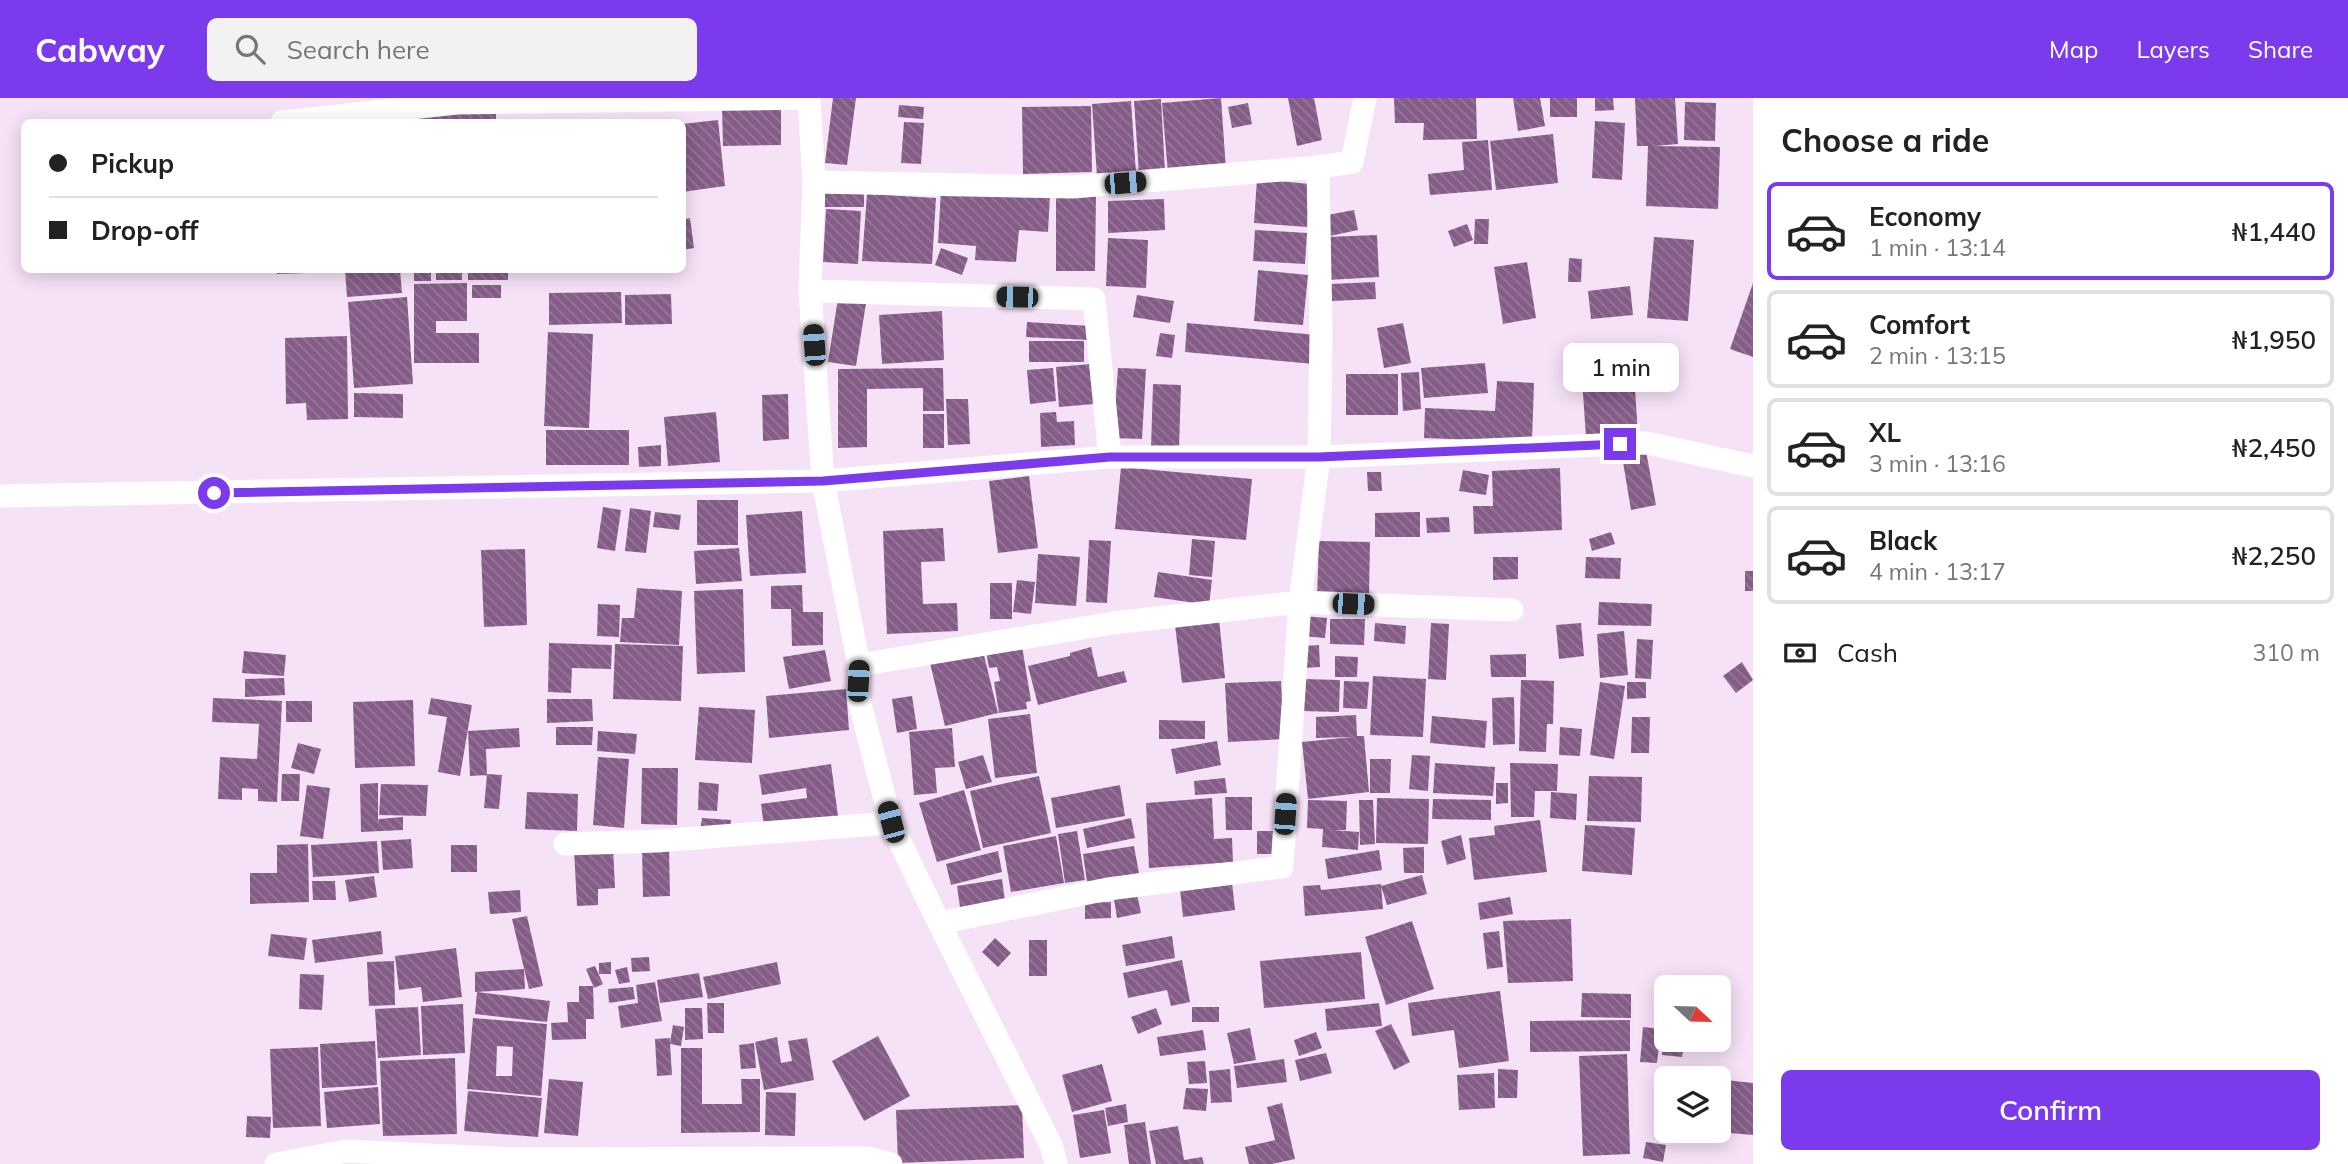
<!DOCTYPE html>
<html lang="en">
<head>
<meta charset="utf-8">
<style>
  :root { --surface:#fff; --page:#f2f2f2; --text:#222; --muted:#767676; --line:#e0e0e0; --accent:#7c3aed }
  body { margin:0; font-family:Mulish,sans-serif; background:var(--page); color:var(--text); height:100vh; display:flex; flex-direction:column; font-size:26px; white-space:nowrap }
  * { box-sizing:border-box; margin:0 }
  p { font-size:23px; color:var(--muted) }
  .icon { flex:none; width:38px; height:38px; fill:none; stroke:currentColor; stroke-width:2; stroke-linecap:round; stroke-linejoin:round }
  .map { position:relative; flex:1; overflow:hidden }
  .drawer { display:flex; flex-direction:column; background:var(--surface); width:595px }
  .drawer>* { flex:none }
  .banner { position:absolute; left:21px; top:21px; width:665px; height:154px; border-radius:10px; box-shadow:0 4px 18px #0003; display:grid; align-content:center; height:154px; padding:0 28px; background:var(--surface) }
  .needle { width:46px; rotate:112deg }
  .tools { position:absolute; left:1654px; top:877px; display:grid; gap:14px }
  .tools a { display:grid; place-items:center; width:77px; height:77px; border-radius:10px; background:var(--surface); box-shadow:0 4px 18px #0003; font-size:35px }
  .end { position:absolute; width:32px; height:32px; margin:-16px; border:9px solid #7c3aed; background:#fff; box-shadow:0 0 0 4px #fff }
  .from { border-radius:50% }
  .bubble { position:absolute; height:49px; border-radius:10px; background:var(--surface); box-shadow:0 4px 18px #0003; font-size:23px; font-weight:600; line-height:49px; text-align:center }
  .car { position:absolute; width:21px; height:42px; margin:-21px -10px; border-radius:9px; box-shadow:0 0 5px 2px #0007; background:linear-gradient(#222 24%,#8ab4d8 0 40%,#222 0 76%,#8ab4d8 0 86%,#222 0) }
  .banner b { display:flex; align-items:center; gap:24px; height:66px; font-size:26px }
  .banner b+b { border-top:2px solid var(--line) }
  .banner i { width:18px; height:18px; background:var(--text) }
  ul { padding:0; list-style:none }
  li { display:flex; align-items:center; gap:21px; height:98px; margin:0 14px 10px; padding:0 14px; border:4px solid var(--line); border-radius:10px }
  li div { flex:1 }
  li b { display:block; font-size:26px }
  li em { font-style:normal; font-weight:600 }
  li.on { border-color:var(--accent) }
  li>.icon { width:63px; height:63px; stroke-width:1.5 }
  h2 { padding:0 28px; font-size:32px; line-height:84px }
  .pay { display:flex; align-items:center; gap:18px; height:77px; padding:0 28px; font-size:26px }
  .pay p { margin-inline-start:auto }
  .button { display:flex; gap:14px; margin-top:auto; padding:14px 28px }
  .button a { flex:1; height:80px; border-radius:10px; background:var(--accent); color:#fff; font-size:28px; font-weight:600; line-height:80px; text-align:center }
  header { display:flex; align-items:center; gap:42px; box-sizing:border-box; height:98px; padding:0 35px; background:var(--accent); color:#fff }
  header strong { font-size:33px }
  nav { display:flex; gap:38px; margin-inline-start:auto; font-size:24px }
  .search { width:490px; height:63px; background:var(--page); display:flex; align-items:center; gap:18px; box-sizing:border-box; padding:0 24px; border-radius:10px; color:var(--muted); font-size:26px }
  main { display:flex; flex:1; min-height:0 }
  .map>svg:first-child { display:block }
  .building { fill:url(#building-back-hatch); fill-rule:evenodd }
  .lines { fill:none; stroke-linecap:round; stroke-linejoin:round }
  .street { stroke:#fff; stroke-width:23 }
  .route { stroke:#7c3aed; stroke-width:9 }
</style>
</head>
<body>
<header>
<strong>Cabway</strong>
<div class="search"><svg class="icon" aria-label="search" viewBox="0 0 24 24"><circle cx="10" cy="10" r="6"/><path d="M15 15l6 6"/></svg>Search here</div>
<nav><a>Map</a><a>Layers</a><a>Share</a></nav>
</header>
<main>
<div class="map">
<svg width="1753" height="1066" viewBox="0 0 1753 1066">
  <defs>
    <pattern id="building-back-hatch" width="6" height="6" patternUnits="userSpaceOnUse" patternTransform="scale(1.75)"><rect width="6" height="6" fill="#845c87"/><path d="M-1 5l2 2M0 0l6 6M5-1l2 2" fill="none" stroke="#967998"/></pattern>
  </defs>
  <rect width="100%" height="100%" fill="#f6e2f7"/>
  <!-- building -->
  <path class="building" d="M833,0h23l-9,67 -22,-2z
    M1221,0l5,72 -58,4 -6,-71z
    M1288,0h26l8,42 -25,6z
    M1394,0h82l1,41 -54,1 1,-17h-29z
    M1513,0h27l5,28 -27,5z
    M1550,0h27v19h-27z
    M1595,0h18l1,12 -19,1z
    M1635,0h40l3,46 -24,2 66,1 -2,62 -72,-3 2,-60h-11z
    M1161,1l4,73 -26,2 -5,-73z
    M1131,3l5,72 -39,3 -5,-72z
    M1685,4l31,1 -1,38 -31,-1z
    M1248,5l4,21 -20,4 -4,-21z
    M899,7l25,2 -1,12 -25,-2z
    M781,8v39l-58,1 -1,-38z
    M1091,8l1,66 -69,2 -1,-67z
    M496,11v13h-91v-10z
    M718,22l7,66 -43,6v-68z
    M1595,23l30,2 -3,57 -30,-2z
    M904,24l20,1 -3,41 -20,-1z
    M1553,36l5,49 -62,7 -6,-49z
    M1488,42l4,50 -62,5 -2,-21 36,-4 -2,-28z
    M1257,81l53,5 -3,43 -53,-4z
    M825,91h39v18h-39z
    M941,91l109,6 -2,37 -29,-2 -3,32 -41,-2 1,-14 -38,-3z
    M867,96l69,4 -4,66 -70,-3z
    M1056,96h40l-1,77h-39z
    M1164,101l1,31 -57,3v-32z
    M826,111l35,2 -3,53 -35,-2z
    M1354,112l4,20 -33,7 -3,-21z
    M690,120l4,30 -12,2v-30z
    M1475,121h14l-1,25h-14z
    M1467,126l6,16 -19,7 -6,-16z
    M1255,132l52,3 -2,31 -52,-3z
    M1377,137l2,42 -51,3 -2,-43z
    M1654,139l40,3 -6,81 -41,-3z
    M1108,140l40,2 -2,48 -40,-2z
    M941,150l27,10 -6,17 -27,-10z
    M1569,160l13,1 -1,23h-13z
    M1527,164l9,56 -33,6 -9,-57z
    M276,172h60v2l-59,2z
    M345,172h55l2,23 -55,4z
    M414,172h17v11h-17z
    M436,172h26v10h-26z
    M468,172h40v10h-40z
    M1258,172l50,5 -5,50 -49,-4z
    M1375,184l1,17 -44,2 -1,-17z
    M467,185v38h-31v12h43v30h-65v-79z
    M1753,185v74l-23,-8z
    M472,187h29v13h-29z
    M1630,188l3,29 -42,4 -3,-28z
    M621,194l1,31 -73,2v-32z
    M839,194l28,5 -11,69 -28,-4z
    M671,196l1,30 -47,1v-30z
    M1137,197l37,6 -4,22 -37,-6z
    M407,199l6,87 -59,4 -6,-86z
    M942,213l2,49 -62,4 -3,-49z
    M1027,224l63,4 -1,14 -63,-3z
    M1187,225l130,12 -3,29 -129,-12z
    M1403,225l8,40 -27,5 -7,-40z
    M548,234l45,2 -4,94 -45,-2z
    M1160,235l15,2 -3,23 -16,-2z
    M347,238l1,83 -41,1 -1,-17 -20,1 -1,-66z
    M1029,243h55v21h-55z
    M1633,263l5,72 -52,4 -5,-72z
    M1485,265l3,30 -64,5 -3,-30z
    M1091,266l3,40 -35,3 -3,-40z
    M943,270l1,43h-21v-23l-56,1v58l-29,1v-79z
    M1053,270l3,33 -26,3 -3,-34z
    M1118,270l28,1 -4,70 -29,-1z
    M1419,274l2,37 -18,2 -2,-38z
    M1346,276h52v41h-52z
    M1497,283l37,2 -2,59 -108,-4 1,-30 70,3z
    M1153,286l28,1 -2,64 -28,-1z
    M354,295l49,1v24l-49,-1z
    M788,296l1,45 -26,2 -1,-46z
    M946,301h22l2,45 -22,1z
    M716,314l4,50 -52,4 -4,-49z
    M1056,314l1,10 17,-1 1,24 -34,2 -1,-34z
    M923,316h21v34h-21z
    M546,332h83v35h-83z
    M661,347v21l-22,1 -1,-20z
    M1645,348l11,59 -25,5 -10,-60z
    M1121,369l131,12 -6,61 -131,-11z
    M1560,370l2,62 -88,4 -1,-28h20l-1,-35z
    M1463,372l26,5 -3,20 -27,-4z
    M1367,374h14l1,19h-14z
    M1029,378l9,72 -40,5 -9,-72z
    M697,402h41v45h-41z
    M603,409l18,3 -6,41 -18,-3z
    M630,410l21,3 -5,42 -21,-2z
    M802,413l4,62 -56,3 -4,-61z
    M655,414l26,3 -2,15 -26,-3z
    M1420,414v25h-45v-24z
    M1449,419l1,15 -23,1 -1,-15z
    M943,430l2,33 -24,1 2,42 34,-1 1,28 -71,3 -4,-103z
    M1611,434l4,12 -23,7 -3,-12z
    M1192,441l23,2 -3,36 -23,-2z
    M1089,442l22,1 -4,62 -21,-1z
    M1319,443l51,1 -1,55 -52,-1z
    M739,450l3,33 -46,3 -2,-33z
    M525,451l2,76 -43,2 -3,-77z
    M1038,456l42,3 -4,49 -41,-3z
    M1493,459h25v22l-25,1z
    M1586,459l35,1 -1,21 -35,-1z
    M1745,473h8v20h-8z
    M1158,474l54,8 -3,25 -55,-8z
    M1017,482l18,2 -4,32 -18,-2z
    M990,485h22v36h-22z
    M802,487l1,27h20v33l-31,1 -1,-37h-20v-23z
    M637,490l45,3 -3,54 -59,-3 2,-24h12z
    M743,491l2,83 -48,2 -3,-83z
    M1599,504l53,2 -1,22 -53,-1z
    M598,506l22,1 -1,32 -22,-1z
    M1303,518l24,2 -2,20 -24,-2z
    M1219,521l6,59 -43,5 -7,-58z
    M1330,521h35l-1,26 -34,-1z
    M1375,525l31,3 -1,18 -31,-3z
    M1431,525l18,1 -3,56 -18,-1z
    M1581,525l3,33 -25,3 -3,-34z
    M1624,533l4,44 -28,3 -3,-44z
    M1637,541l16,1 -2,39 -16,-1z
    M549,545l63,2 -1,24 -39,-1 -1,25 -23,-1z
    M615,546l68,2 -2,55 -68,-2z
    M1319,547l1,22 -16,1 -1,-22z
    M1022,548l9,55 -5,1 1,7 -28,4 -5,-31 6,-1 -3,-14 -8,1 -3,-17z
    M1091,549l7,30 26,-6 3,11 -89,23 -10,-39 42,-10v-3z
    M825,552l6,31 -42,8 -6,-32z
    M244,553l42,4 -2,21 -42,-3z
    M983,553l15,62 -53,13 -15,-63z
    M1526,556v23h-35l-1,-22z
    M1335,558l23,1 -1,20h-22z
    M1742,564l11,18 -17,13 -13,-17z
    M1373,578l53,3 -3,58 -53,-2z
    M284,580l1,17 -40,2v-18z
    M1303,581l37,1 -1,32 -37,-1z
    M1521,582l33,1 -1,43h-6l-1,28 -27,-1z
    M1281,583l3,58 -56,3 -3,-59z
    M1344,583l25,1 -2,27 -24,-1z
    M1600,584l25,4 -11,73 -24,-4z
    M1627,584h19v16l-19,1z
    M846,591l3,41 -80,8 -3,-42z
    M912,598l5,33 -20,4 -5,-34z
    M1514,599l1,47 -22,1 -1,-47z
    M213,600l69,3 -5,101 -19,-1v-12l-16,-1v12l-24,-1 2,-42 37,2 2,-35 -47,-2z
    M431,600l41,7 -12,71 -22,-4 9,-55 -19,-3z
    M547,601h45l1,22 -46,2z
    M413,602l2,66 -60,2 -2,-66z
    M286,603h26v21h-26z
    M699,609l56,3 -3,53 -57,-3z
    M1030,616l7,59 -42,5 -7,-59z
    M1356,617l1,21h7l5,56 -61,7 -6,-57 51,-5 -37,1v-21z
    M1432,618l55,5 -2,27 -55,-5z
    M1632,619h18l-1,36h-18z
    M1159,622l46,1v18h-46z
    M556,629h37l-1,18h-36z
    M1560,629l22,2 -2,27 -21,-1z
    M519,630l1,19 -34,2 1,26 -17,1 -2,-45z
    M952,630l3,39 -20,1 2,25 -23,2 -5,-63z
    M598,633l39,3 -2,20 -38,-3z
    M1217,643l4,24 -45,9 -5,-25z
    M298,645l23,6 -7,25 -23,-6z
    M983,657l9,27 -26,7 -8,-27z
    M1412,657l18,1 -2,35 -19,-2z
    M598,659l31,2 -5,69 -31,-3z
    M1370,661h21l-1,34h-20z
    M1435,665l60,4 -2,29 -60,-3z
    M1510,665l48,1 -1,27h-22l-1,26h-23z
    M831,666l7,52 -74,11 -3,-23 46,-6 -1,-10 -44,7 -3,-20z
    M642,670h36l-1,57 -36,-1z
    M282,676h18l-1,27h-18z
    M487,676l15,1 -3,34 -15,-1z
    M1039,678l12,57 -68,15 -13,-57z
    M1589,678l53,1 -1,45 -54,-1z
    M1225,680l2,15 -32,2 -1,-14z
    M699,684l20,2 -2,27 -19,-1z
    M378,685v39l1,-3 24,-2v13l-42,2 -1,-48z
    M1496,685h12v20l-12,1z
    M381,686l47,1 -2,31 -47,-1z
    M307,687l23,3 -7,51 -23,-3z
    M1120,687l5,31 -69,12 -5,-30z
    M964,692l17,60 -44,12 -18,-59z
    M527,694l51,2 -1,37 -52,-2z
    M1551,694l26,2 -1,26 -26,-2z
    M1225,699h27v33h-26z
    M1212,700l2,41 18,-1 1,24 -84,6 -3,-65z
    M1377,700l52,1 -1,45 -52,-1z
    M1433,701l58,1v20l-59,-1z
    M1308,702l39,1 -1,29h-14l27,2 -1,18 -36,-3 1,-18 -16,-1z
    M1359,702h14l2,44 -15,1z
    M702,720l29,2 -1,14 -30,-3z
    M1131,720l4,20 -48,10 -4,-19z
    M1540,722l7,52 -73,8 -5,-42 26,-3 -1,-9z
    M1585,727l50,3 -3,47 -50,-4z
    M1077,733l8,49 -20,3 -7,-49z
    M1257,733h23v23h-23z
    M1461,737l5,24 -19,6 -6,-24z
    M1056,738l8,47 -53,9 -8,-46z
    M411,741l2,29 -30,2 -2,-29z
    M377,743l2,32 -66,4 -2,-32z
    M308,746l1,58 -59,2v-31h27v-28z
    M451,747h26v27h-26z
    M669,748l1,50 -27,1 -1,-50z
    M1134,748l5,27 -52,9 -4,-28z
    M613,749l2,41 -17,1v16l-21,1 -3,-57z
    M1424,749v26h-20l-1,-25z
    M1379,752l3,20 -54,9 -3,-20z
    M998,753l4,21 -51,13 -5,-21z
    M1422,777l5,19 -40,11 -6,-19z
    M374,778l3,21 -28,5 -4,-22z
    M1002,781l3,22 -45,6 -3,-21z
    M312,783h23l1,19h-23z
    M1232,784l3,28 -52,7 -3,-28z
    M1381,786l2,25 -78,7 -2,-30 17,-1 1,5z
    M520,792l1,22 -31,2 -2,-22z
    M1137,796l4,19 -24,5 -3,-19z
    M1510,799l3,17 -33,6 -2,-17z
    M1111,804v16l-26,1v-16z
    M527,818l16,70 -14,3 -17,-70z
    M1571,821l2,62 -65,2 -5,-62z
    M1412,823l22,68 -48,16 -21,-68z
    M381,833l2,23 -68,9 -3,-23z
    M1499,833l4,36 -16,2 -4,-36z
    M271,836l36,4 -3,22 -36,-4z
    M1172,838l3,22 -49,8 -4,-21z
    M995,840l16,15 -13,14 -16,-15z
    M1029,842h18v36h-18z
    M456,850l6,49 -39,5 -2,-15 -22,3 -4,-34z
    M1361,854l4,47 -101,9 -4,-47z
    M649,859l1,14 -18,1 -1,-14z
    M1182,862l8,42 -19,4 -4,-16 -39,8 -5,-25z
    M394,863l1,44 -26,1 -2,-44z
    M611,864v12h-12v-11z
    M777,864l4,22 -73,15 -5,-22z
    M595,868l8,18 -9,4 -8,-19z
    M627,869l3,15 -11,2 -4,-14z
    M524,871l1,20 -50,3v-20z
    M699,875l4,24 -43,6 -3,-23z
    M300,876l24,1 -2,35 -23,-1z
    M655,884l7,39 -41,7 -3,-22 20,-3 -2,-18z
    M579,888h14l1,33h-8v20l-34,1 -1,-17 17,-1 -1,-20h12z
    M633,889l2,12 -26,4 -1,-14z
    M1500,893l9,70 -50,7 -5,-38 -42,6 -4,-33z
    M477,894l73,9 -3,21 -72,-8z
    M1582,895l49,1v24l-50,-1z
    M707,905h17v30h-16z
    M1379,905l3,23 -55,5 -2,-22z
    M463,906l2,49 -42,2 -2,-49z
    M418,909l3,48 -43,3 -3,-49z
    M1192,909h27v15h-27z
    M685,910h17l1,31 -18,1z
    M1156,910l6,16 -24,10 -7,-17z
    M473,920l74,6 -6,72 -74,-7zM497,948l16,1 -1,29h-16z
    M1630,922v31l-100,1v-31z
    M1391,926l19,38 -16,8 -19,-39z
    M673,927l11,2 -3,19 -11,-2 2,31 -15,1 -2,-37 15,-1v5z
    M1643,929l18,2 -4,34 -17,-1z
    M1250,930l6,32 -22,4 -7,-31z
    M1203,932l3,20 -46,6 -3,-19z
    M1316,934l6,16 -23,8 -5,-16z
    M1664,934l2,8h19l-3,17 -20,-2z
    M878,938l32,60 -46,25 -32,-60z
    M777,939l4,26 11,-2 -4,-20 19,-3 7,42 -50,10 -9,-48z
    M375,943l2,44 -55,3 -2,-44z
    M754,945l2,25 -15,1 -2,-24z
    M318,949l3,79 -48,2 -3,-79z
    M681,950h21v56h40l-1,-25h19v53l-79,1z
    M1326,955l6,20 -32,8 -5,-21z
    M1627,956l3,100 -47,2 -4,-100z
    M455,960l2,76 -74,2 -3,-75z
    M1284,961l3,23 -50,6 -3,-22z
    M1205,963l2,22 -18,1 -2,-22z
    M1102,966l10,37 -40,11 -10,-37z
    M1230,971l2,33 -21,1 -2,-32z
    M1498,971l20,1 -1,28h-19z
    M1494,975l1,35 -36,2 -2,-35z
    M1660,977h39v3h-33v34h-6z
    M549,981l34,3 -5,54 -34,-3z
    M1725,982l28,3v52l-34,-3z
    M378,989l2,37 -53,4 -3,-36z
    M1186,990l22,1 -2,22 -23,-2z
    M468,993l74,7 -4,39 -74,-6z
    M766,994l30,1 -1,43 -30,-1z
    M1282,1005l13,56 -23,5h-23l-4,-17 30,-7 -8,-33z
    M1126,1006l2,18 -20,4 -3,-18z
    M1022,1007l2,53 -126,5 -2,-53z
    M1104,1012l7,43 -31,5 -7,-43z
    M247,1018l24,1 -1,21 -24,-1z
    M1145,1024l6,42h-22l-5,-39z
    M1178,1028l6,34 18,-3 2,7h-48l-7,-33z
    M1646,1044l20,3 -3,17 -20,-4z"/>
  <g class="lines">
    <!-- street -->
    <path class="street" d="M282,24l175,-19 352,-5 5,84 -4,109 13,190 36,184 -1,31 33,127 48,100 112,222 5,19
      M814,84l259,5 245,-20 34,-5 13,-64
      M810,193l284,8 16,158
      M0,398l823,-15 287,-24h209l328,-14 106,23
      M859,567l254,-42 187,-21 212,8
      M565,746l92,-3 234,-18
      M939,825l169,-34 174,-22 18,-265 19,-145 2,-121 -3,-169
      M276,1066l70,-13 170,8 351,-1 24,6"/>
  </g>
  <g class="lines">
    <!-- route -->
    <path class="route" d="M214,395l609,-12 287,-24h209l301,-13"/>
  </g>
</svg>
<div class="tools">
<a><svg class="needle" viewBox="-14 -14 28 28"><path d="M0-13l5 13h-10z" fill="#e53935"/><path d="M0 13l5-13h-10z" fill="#767676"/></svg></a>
<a><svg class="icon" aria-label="layers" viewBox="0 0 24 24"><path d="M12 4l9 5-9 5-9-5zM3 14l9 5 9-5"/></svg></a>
</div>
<i class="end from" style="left:214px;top:395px"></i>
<i class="end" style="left:1620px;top:346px"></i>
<div class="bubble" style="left:1563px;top:245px;width:116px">1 min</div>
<i class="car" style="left:1125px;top:85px;rotate:85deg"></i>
<i class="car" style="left:1017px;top:199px;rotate:271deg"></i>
<i class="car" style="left:814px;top:247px;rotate:356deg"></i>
<i class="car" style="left:1353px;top:506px;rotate:92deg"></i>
<i class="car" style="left:858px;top:583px;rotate:3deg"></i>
<i class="car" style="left:1285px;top:716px;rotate:4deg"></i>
<i class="car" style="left:891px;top:724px;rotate:345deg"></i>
<div class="banner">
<b><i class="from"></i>Pickup</b>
<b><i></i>Drop-off</b>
</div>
</div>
<section class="drawer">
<h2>Choose a ride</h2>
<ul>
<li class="on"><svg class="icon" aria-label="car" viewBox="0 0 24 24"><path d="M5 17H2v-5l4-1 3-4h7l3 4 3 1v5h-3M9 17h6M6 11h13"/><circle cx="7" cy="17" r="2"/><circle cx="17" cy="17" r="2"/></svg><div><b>Economy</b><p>1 min · 13:14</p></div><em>₦1,440</em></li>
<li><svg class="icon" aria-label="car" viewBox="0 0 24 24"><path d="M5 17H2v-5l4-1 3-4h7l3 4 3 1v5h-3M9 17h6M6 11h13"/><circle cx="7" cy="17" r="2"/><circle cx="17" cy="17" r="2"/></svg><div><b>Comfort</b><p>2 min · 13:15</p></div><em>₦1,950</em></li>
<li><svg class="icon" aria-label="car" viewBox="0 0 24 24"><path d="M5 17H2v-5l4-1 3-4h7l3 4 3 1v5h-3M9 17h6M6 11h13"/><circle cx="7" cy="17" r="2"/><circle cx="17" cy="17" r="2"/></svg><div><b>XL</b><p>3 min · 13:16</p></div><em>₦2,450</em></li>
<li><svg class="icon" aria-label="car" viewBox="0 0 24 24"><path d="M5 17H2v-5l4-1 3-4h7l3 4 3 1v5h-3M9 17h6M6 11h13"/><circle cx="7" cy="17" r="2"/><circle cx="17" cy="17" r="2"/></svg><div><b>Black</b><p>4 min · 13:17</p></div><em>₦2,250</em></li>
</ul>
<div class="pay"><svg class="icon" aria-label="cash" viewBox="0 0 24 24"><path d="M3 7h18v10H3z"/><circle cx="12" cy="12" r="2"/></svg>Cash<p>310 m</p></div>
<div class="button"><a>Confirm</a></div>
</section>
</main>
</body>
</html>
